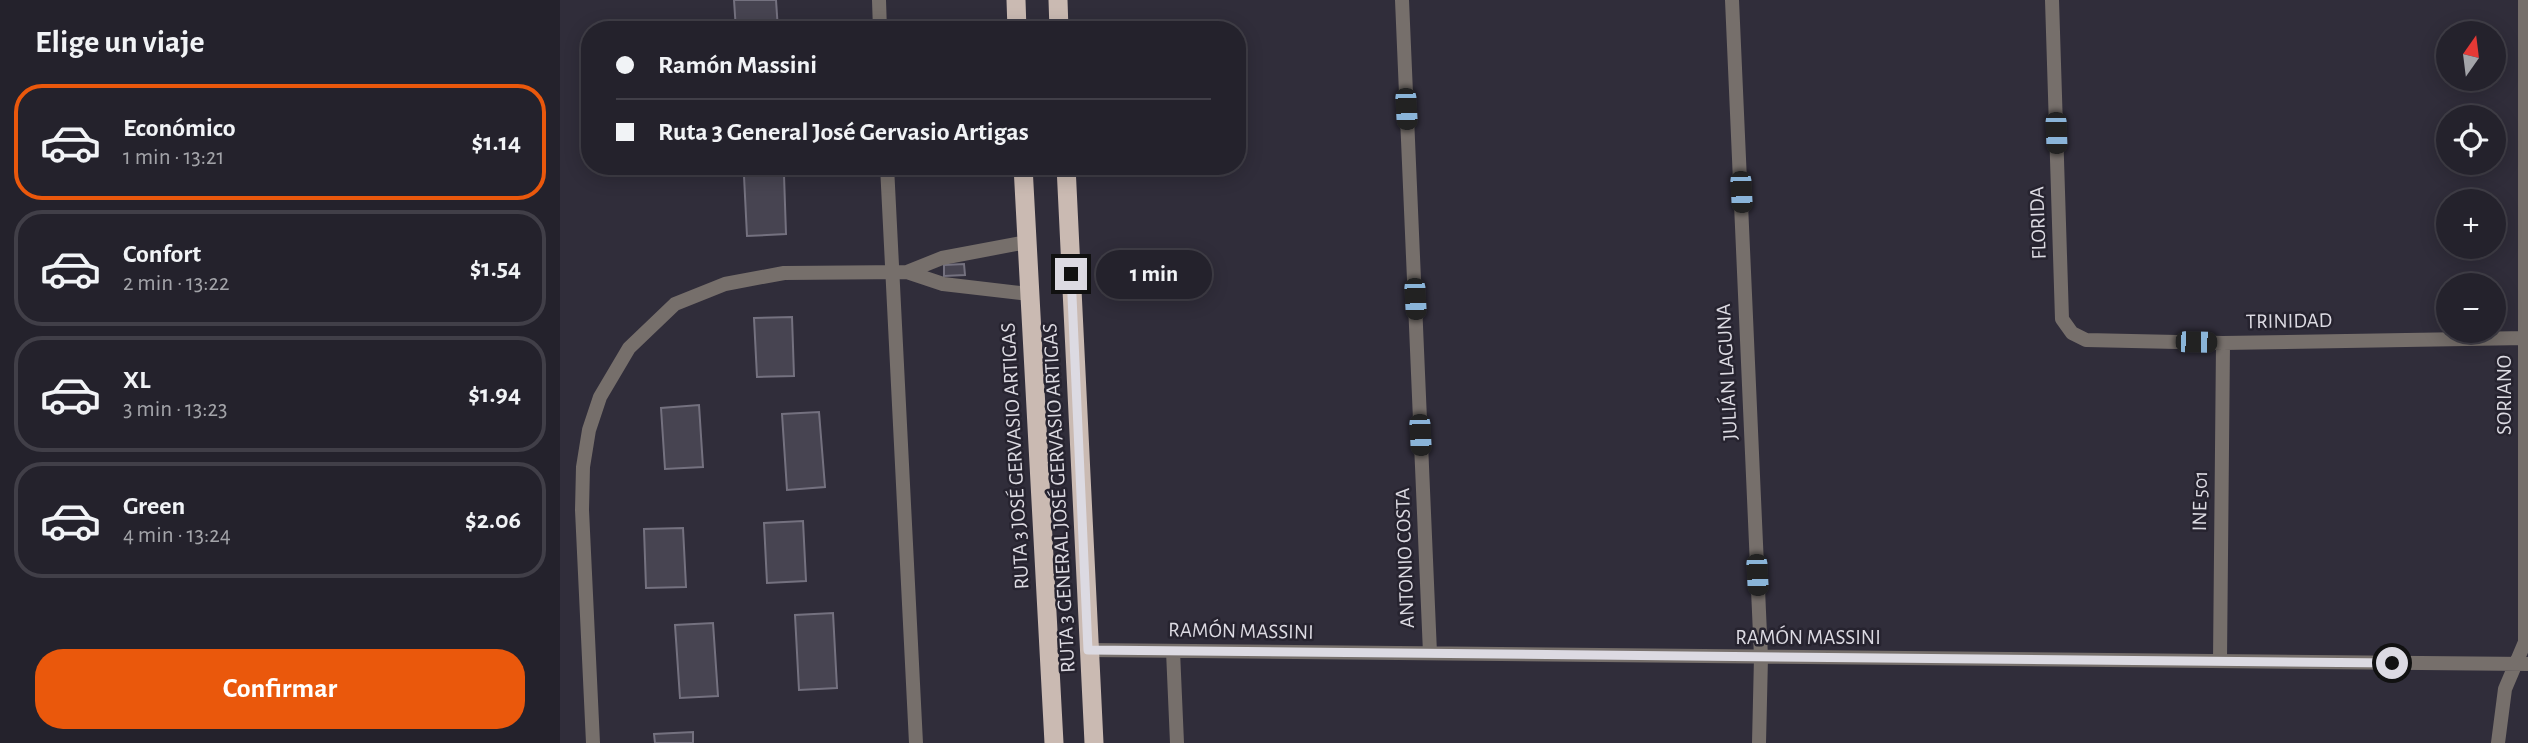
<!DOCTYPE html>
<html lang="es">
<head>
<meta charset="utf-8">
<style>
  :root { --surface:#24222c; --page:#2c2a34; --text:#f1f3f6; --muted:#a3a4a9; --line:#413f48; --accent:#ea580c }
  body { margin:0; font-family:"Alegreya Sans",sans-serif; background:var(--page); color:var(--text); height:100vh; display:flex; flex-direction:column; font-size:26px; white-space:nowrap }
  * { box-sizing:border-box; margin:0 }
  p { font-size:23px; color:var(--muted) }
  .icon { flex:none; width:38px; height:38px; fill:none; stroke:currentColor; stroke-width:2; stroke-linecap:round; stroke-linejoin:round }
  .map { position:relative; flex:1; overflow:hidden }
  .panel { display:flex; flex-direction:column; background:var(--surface); width:560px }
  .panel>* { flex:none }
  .top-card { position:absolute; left:21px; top:21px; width:665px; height:154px; border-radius:28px; box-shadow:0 4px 18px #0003,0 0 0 2px var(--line); display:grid; align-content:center; height:154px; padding:0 35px; background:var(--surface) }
  .needle { width:46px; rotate:14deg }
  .controls { position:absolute; left:1876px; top:21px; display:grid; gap:14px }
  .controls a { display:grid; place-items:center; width:70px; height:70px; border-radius:50%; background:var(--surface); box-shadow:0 4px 18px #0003,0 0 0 2px var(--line); font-size:35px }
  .end { position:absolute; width:32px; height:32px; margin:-16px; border:9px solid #dcdae2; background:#111; box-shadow:0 0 0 4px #111 }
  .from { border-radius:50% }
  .bubble { position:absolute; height:49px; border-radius:24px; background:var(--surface); box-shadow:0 4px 18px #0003,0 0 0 2px var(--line); font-size:23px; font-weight:600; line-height:49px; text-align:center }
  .car { position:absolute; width:21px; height:42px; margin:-21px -10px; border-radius:9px; box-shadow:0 0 5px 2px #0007; background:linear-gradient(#222 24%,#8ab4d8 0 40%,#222 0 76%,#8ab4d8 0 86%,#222 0) }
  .top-card b { display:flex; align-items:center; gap:24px; height:66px; font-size:26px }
  .top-card b+b { border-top:2px solid var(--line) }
  .top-card i { width:18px; height:18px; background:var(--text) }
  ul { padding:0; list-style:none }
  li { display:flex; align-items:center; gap:21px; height:116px; margin:0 14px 10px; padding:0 21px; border:4px solid var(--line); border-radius:28px }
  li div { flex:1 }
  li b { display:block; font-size:26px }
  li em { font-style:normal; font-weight:600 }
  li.active { border-color:var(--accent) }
  li>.icon { width:63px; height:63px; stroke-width:1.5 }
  h2 { padding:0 35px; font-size:32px; line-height:84px }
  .button { display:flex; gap:14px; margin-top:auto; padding:14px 35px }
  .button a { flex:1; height:80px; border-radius:28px; background:var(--accent); color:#fff; font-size:28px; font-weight:600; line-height:80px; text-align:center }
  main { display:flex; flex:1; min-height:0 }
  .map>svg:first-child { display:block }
  .building { fill:#474451; stroke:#74717f; stroke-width:2 }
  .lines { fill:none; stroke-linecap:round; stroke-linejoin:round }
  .service { stroke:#766f6b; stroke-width:14 }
  .minor { stroke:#766f6b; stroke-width:14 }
  .trunk { stroke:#cabab2; stroke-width:19 }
  .route { stroke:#dcdae2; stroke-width:9 }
  .labels { text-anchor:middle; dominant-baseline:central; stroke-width:5; stroke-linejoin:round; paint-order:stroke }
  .street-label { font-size:21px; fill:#dcdae2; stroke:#26232f }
</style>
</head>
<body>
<main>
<section class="panel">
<h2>Elige un viaje</h2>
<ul>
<li class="active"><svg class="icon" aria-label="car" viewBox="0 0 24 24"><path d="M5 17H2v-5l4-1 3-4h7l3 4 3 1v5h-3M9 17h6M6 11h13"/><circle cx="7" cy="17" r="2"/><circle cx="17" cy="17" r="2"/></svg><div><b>Económico</b><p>1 min · 13:21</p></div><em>$1.14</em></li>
<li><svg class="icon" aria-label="car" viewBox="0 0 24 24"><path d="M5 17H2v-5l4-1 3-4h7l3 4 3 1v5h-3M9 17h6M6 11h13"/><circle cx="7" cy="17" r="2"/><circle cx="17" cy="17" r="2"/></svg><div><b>Confort</b><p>2 min · 13:22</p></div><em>$1.54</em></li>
<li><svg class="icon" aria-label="car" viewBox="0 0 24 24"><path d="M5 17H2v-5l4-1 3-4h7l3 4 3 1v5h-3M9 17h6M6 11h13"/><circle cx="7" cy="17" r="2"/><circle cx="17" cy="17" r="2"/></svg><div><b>XL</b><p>3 min · 13:23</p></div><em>$1.94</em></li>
<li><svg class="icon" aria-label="car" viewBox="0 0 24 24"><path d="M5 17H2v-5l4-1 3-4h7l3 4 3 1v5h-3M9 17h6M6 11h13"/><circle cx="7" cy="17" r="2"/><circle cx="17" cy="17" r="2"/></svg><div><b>Green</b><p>4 min · 13:24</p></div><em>$2.06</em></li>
</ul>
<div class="button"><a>Confirmar</a></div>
</section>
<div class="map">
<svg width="1968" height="743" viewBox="0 0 1968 743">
  <rect width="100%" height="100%" fill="#302d3a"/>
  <!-- building -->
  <path class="building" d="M174,0h42l2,30h-42z
    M224,175l2,59 -39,2 -3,-60z
    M404,264l1,11 -21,1v-11z
    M232,317l2,59 -37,1 -3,-59z
    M139,405l4,62 -38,2 -4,-61z
    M259,412l6,75 -38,3 -5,-76z
    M243,521l3,60 -39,2 -3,-60z
    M123,528l3,59 -40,1 -2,-59z
    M273,613l4,75 -38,2 -4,-75z
    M153,623l5,73 -38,2 -5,-73z
    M133,732v11h-38l-1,-9z"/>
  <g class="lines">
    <!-- service -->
    <path class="service" d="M319,0l1,30
      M327,166l29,577
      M347,272l36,12 86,10
      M33,743l-11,-233 1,-43 6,-37 11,-33 29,-49 46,-44 50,-20 59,-11 123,-1 35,-14 85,-16"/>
    <!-- minor -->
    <path class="minor" d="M842,0l28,653
      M1172,0l29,657 -2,86
      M1492,0l10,319 10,14 14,7 137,3 303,-5
      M528,650l1440,14
      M613,651l4,92
      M1660,661l3,-318
      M1938,743l7,-54 20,-47v-642"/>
    <!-- trunk -->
    <path class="trunk" d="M456,0l1,30
      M498,0l1,30
      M463,166l31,577
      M506,166l28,577"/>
  </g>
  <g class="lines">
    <!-- route -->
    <path class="route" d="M511,274l17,376 1304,13"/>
  </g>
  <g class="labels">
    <!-- street labels -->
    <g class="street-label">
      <text transform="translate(1478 223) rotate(-92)">FLORIDA</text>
      <text transform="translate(1729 321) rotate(-1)">TRINIDAD</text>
      <text transform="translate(1167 372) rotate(-93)">JULIÁN LAGUNA</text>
      <text transform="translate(1944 395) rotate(-90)">SORIANO</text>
      <text transform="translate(455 456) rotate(-93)">RUTA 3 JOSÉ GERVASIO ARTIGAS</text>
      <text transform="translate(499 498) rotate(-93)">RUTA 3 GENERAL JOSÉ GERVASIO ARTIGAS</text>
      <text transform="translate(1640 501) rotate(-89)">INE 501</text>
      <text transform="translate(845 558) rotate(-92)">ANTONIO COSTA</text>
      <text transform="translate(681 631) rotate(1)">RAMÓN MASSINI</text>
      <text x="1248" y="637">RAMÓN MASSINI</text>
    </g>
  </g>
</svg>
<div class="controls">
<a><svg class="needle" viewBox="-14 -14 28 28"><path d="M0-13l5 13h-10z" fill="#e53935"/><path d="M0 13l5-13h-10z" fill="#a3a4a9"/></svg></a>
<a><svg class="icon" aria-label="locate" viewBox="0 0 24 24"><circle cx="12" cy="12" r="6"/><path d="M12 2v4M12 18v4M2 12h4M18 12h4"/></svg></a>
<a>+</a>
<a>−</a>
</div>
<i class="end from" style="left:1832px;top:663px"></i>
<i class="end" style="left:511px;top:274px"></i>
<div class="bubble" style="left:536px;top:250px;width:116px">1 min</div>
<i class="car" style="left:846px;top:109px;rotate:177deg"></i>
<i class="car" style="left:1496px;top:133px;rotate:178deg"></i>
<i class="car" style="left:1181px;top:192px;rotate:177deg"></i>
<i class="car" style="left:855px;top:299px;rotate:177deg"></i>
<i class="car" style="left:1636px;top:342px;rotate:91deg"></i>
<i class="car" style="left:860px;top:435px;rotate:177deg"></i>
<i class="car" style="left:1197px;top:575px;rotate:177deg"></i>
<div class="top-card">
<b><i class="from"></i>Ramón Massini</b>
<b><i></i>Ruta 3 General José Gervasio Artigas</b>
</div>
</div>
</main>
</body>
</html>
